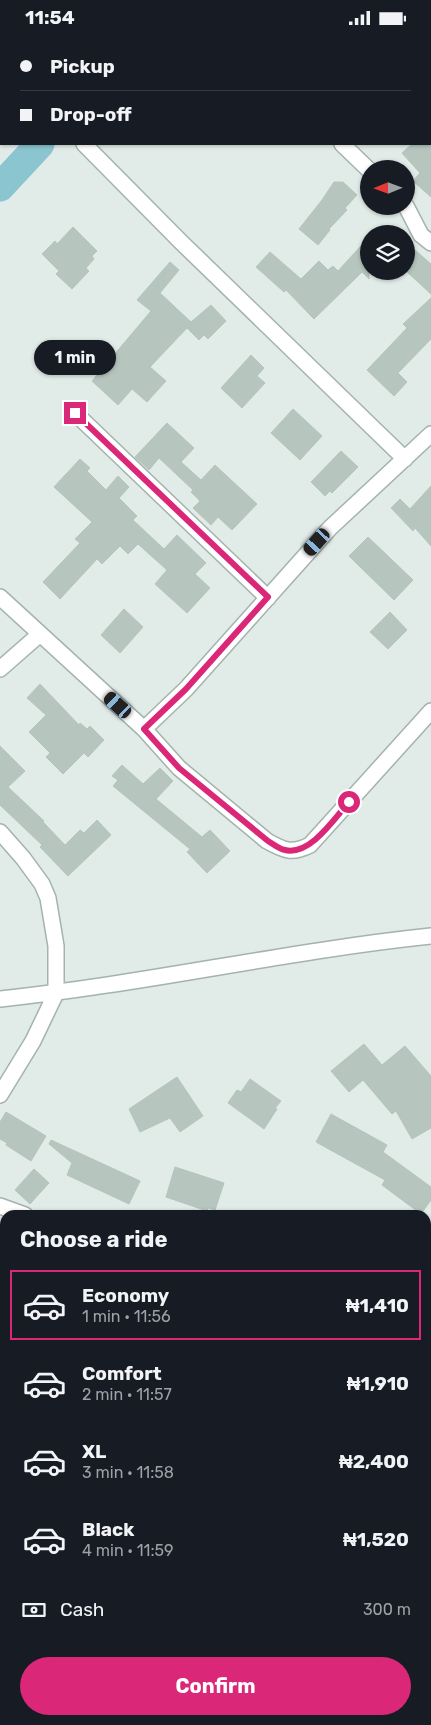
<!DOCTYPE html>
<html lang="en">
<head>
<meta charset="utf-8">
<style>
  :root { --surface:#171b24; --page:#20242c; --text:#f1f3f6; --muted:#9ea1a6; --line:#363941; --accent:#db2777 }
  body { margin:0; font-family:Rubik,sans-serif; background:var(--page); color:var(--text); height:100vh; display:flex; flex-direction:column; font-size:19px; white-space:nowrap }
  * { box-sizing:border-box; margin:0 }
  p { font-size:16px; color:var(--muted) }
  .icon { flex:none; width:28px; height:28px; fill:none; stroke:currentColor; stroke-width:2; stroke-linecap:round; stroke-linejoin:round }
  .map { position:relative; flex:1; overflow:hidden }
  .sheet { position:absolute; left:0px; top:1175px; width:431px; height:515px; display:flex; flex-direction:column; background:var(--surface); border-radius:15px 15px 0 0; box-shadow:0 1px 4px #0004 }
  .sheet>* { flex:none }
  .guide { position:absolute; left:0px; top:0px; width:431px; height:110px; box-shadow:0 1px 4px #0004; display:grid; align-content:center; height:110px; padding:0 20px; background:var(--surface) }
  .needle { width:32px; rotate:269deg }
  .fabs { position:absolute; left:360px; top:125px; display:grid; gap:10px }
  .fabs a { display:grid; place-items:center; width:55px; height:55px; border-radius:50%; background:var(--surface); box-shadow:0 1px 4px #0004; font-size:25px }
  .end { position:absolute; width:22px; height:22px; margin:-11px; border:6px solid #db2777; background:#fff; box-shadow:0 0 0 2px #fff }
  .from { border-radius:50% }
  .bubble { position:absolute; height:35px; border-radius:18px; background:var(--surface); box-shadow:0 1px 4px #0004; font-size:16px; font-weight:700; line-height:35px; text-align:center }
  .car { position:absolute; width:15px; height:30px; margin:-15px -8px; border-radius:6px; box-shadow:0 0 4px 1px #0007; background:linear-gradient(#222 24%,#8ab4d8 0 40%,#222 0 76%,#8ab4d8 0 86%,#222 0) }
  .guide b { display:flex; align-items:center; gap:18px; height:48px; font-size:19px }
  .guide b+b { border-top:1px solid var(--line) }
  .guide i { width:12px; height:12px; background:var(--text) }
  ul { padding:0; list-style:none }
  li { display:flex; align-items:center; gap:15px; height:70px; margin:0 10px 8px; padding:0 10px; border:2px solid transparent; border-radius:0px }
  li div { flex:1 }
  li b { display:block; font-size:19px }
  li em { font-style:normal; font-weight:700 }
  li.on { border-color:var(--accent) }
  li>.icon { width:45px; height:45px; stroke-width:1.5 }
  h2 { padding:0 20px; font-size:22px; line-height:60px }
  .pay { display:flex; align-items:center; gap:12px; height:55px; padding:0 20px; font-size:19px }
  .pay p { margin-inline-start:auto }
  .action { display:flex; gap:10px; margin-top:auto; padding:10px 20px }
  .action a { flex:1; height:58px; border-radius:30px; background:var(--accent); color:#fff; font-size:20px; font-weight:700; line-height:58px; text-align:center }
  .status { display:flex; justify-content:space-between; align-items:center; height:35px; padding:0 25px; background:var(--surface); direction:ltr }
  .status svg { height:14px; fill:currentColor }
  .map>svg:first-child { display:block }
  .lines { fill:none; stroke-linecap:round; stroke-linejoin:round }
  .river { stroke:#8ac5d0; stroke-width:29 }
  .building { fill:#b6c6bf; stroke:#b4c5bd }
  .minor-casing { stroke:#a4b3ae; stroke-width:18 }
  .minor { stroke:#fff; stroke-width:15 }
  .route { stroke:#db2777; stroke-width:6 }
</style>
</head>
<body>
<div class="status"><b>11:54</b><svg viewBox="0 0 49 12"><path d="M0 12V9h3v3zM5 12V6h3v6zM10 12V3h3v9zM15 12V0h3v12zM26 1h20v11H26zM47 4h2v5h-2z"/></svg></div>
<div class="map">
<svg width="431" height="1690" viewBox="0 0 431 1690">
  <rect width="100%" height="100%" fill="#e1ebe7"/>
  <g class="lines">
    <!-- river -->
    <path class="river" d="M199,1l2,-1
      M0,152l40,-43"/>
  </g>
  <!-- building -->
  <path class="building" d="M412,109h19v53l-18,-16 7,-8 -18,-20z
    M334,147h9l14,13 -12,13 2,2 -18,19 1,1 -12,15 -19,-16 23,-29z
    M73,192l24,24 -5,5 2,3 -8,9 3,3 -17,18 -16,-15 3,-3 -17,-17 13,-13 2,3z
    M369,202v42l-7,-7 -48,47 -28,-29 -2,2 -28,-25 14,-15 31,27 18,-18 9,9 5,-4 5,5z
    M406,207l25,22v30l-25,-23z
    M170,227l9,8 -19,23 31,29 20,-17 15,16 -18,18 -4,-4 -5,5 -12,-12 -37,39 16,14 -19,21 -15,-13 -14,16 -26,-24 59,-70 -14,-11z
    M431,263v41l-33,34 9,9 -13,14 -27,-26 40,-42 -4,-4z
    M251,320l13,13 -7,8 8,7 -23,25 -21,-20z
    M293,374l29,27 -22,24 -29,-27z
    M167,388l27,25 -13,14 20,18 14,-15 42,39 -25,26 -14,-13 -7,8 -18,-17 7,-7 -9,-9 2,-2 -34,-32 -10,12 -14,-13z
    M341,416l17,16 -26,26 -2,-2 -5,5 -14,-14z
    M80,424l10,9 -3,3 19,19 12,-14 11,11 -10,11 18,18 -4,4 31,29 13,-14 29,28 -11,11 15,14 -23,25 -32,-29 12,-14 -29,-26 -10,10 -8,-8 -18,18 -5,-5 -37,40 -17,-17 37,-39 -5,-4 17,-17 -38,-35z
    M431,451v60l-16,-18 -2,3 -22,-23 9,-9 10,10z
    M368,502l45,43 -19,20 -45,-44z
    M124,574l19,18 -23,26 -19,-18z
    M390,577l17,18 -19,19 -18,-17z
    M40,649l39,41 1,-2 7,6 3,-3 14,14 -16,17 -4,-4 -21,21 -17,-17 4,-4 -21,-21 17,-17 -19,-17z
    M0,711l25,25 -17,16 36,34 -1,1 22,23 15,-15 4,3 13,-13 14,15 -43,41 -28,-29 2,-2 -42,-40z
    M122,730l21,19 17,-16 13,13 -17,18 46,38 8,-7 20,21 -23,22 -20,-21 3,-3 -77,-63 5,-6 -6,-4z
    M364,1009l18,21 23,-19 26,30v52l-19,11 -16,-28 -4,3 -29,-34 -14,12 -18,-21z
    M177,1042l26,39 -23,16 -10,-14 -30,14 -11,-23z
    M250,1044l31,22 -6,7 2,1 -13,20 -36,-26 9,-13 4,2z
    M6,1077l40,24 -15,25 -25,-16 1,-2 -7,-4v-17z
    M331,1079l56,31 -4,7 48,35v13l-10,14 -39,-29 3,-5 -69,-38z
    M51,1105l89,41 -11,23 -62,-29 5,-12 -23,-19z
    M175,1132l49,16 -9,27 -7,-2 -1,3 -41,-14z
    M34,1134l15,14 -19,21 -15,-14z"/>
  <g class="lines">
    <!-- minor casing -->
    <g class="minor-casing">
      <path id="minor" d="M17,0l1,1
        M84,109l97,98 224,217
        M342,109l27,26
        M406,171l15,29 10,8
        M75,378l193,185
        M0,562l144,132 35,39 88,73c18,10 25,13 43,4l121,-134
        M0,634l40,-35
        M144,694l42,-40 144,-161 101,-94
        M0,797l23,26 19,26 6,14 8,48v47l-23,48 -33,54
        M0,964c144,-15 287,-48 431,-63
        M0,1171l25,9
        M426,1308l5,-1
        M0,1405l1,-45
        M361,1690l1,-5"/>
    </g>
    <!-- minor -->
    <use href="#minor" class="minor"/>
  </g>
  <g class="lines">
    <!-- route -->
    <path class="route" d="M75,378l193,184 -82,92 -42,40 35,39 89,73c5,3 11,8 17,9 25,6 49,-31 64,-48"/>
  </g>
</svg>
<div class="fabs">
<a><svg class="needle" viewBox="-14 -14 28 28"><path d="M0-13l5 13h-10z" fill="#e53935"/><path d="M0 13l5-13h-10z" fill="#9ea1a6"/></svg></a>
<a><svg class="icon" aria-label="layers" viewBox="0 0 24 24"><path d="M12 4l9 5-9 5-9-5zM3 14l9 5 9-5"/></svg></a>
</div>
<i class="end from" style="left:349px;top:767px"></i>
<i class="end" style="left:75px;top:378px"></i>
<div class="bubble" style="left:34px;top:305px;width:82px">1 min</div>
<i class="car" style="left:317px;top:507px;rotate:222deg"></i>
<i class="car" style="left:118px;top:670px;rotate:312deg"></i>
<div class="guide">
<b><i class="from"></i>Pickup</b>
<b><i></i>Drop-off</b>
</div>
<section class="sheet">
<h2>Choose a ride</h2>
<ul>
<li class="on"><svg class="icon" aria-label="car" viewBox="0 0 24 24"><path d="M5 17H2v-5l4-1 3-4h7l3 4 3 1v5h-3M9 17h6M6 11h13"/><circle cx="7" cy="17" r="2"/><circle cx="17" cy="17" r="2"/></svg><div><b>Economy</b><p>1 min · 11:56</p></div><em>₦1,410</em></li>
<li><svg class="icon" aria-label="car" viewBox="0 0 24 24"><path d="M5 17H2v-5l4-1 3-4h7l3 4 3 1v5h-3M9 17h6M6 11h13"/><circle cx="7" cy="17" r="2"/><circle cx="17" cy="17" r="2"/></svg><div><b>Comfort</b><p>2 min · 11:57</p></div><em>₦1,910</em></li>
<li><svg class="icon" aria-label="car" viewBox="0 0 24 24"><path d="M5 17H2v-5l4-1 3-4h7l3 4 3 1v5h-3M9 17h6M6 11h13"/><circle cx="7" cy="17" r="2"/><circle cx="17" cy="17" r="2"/></svg><div><b>XL</b><p>3 min · 11:58</p></div><em>₦2,400</em></li>
<li><svg class="icon" aria-label="car" viewBox="0 0 24 24"><path d="M5 17H2v-5l4-1 3-4h7l3 4 3 1v5h-3M9 17h6M6 11h13"/><circle cx="7" cy="17" r="2"/><circle cx="17" cy="17" r="2"/></svg><div><b>Black</b><p>4 min · 11:59</p></div><em>₦1,520</em></li>
</ul>
<div class="pay"><svg class="icon" aria-label="cash" viewBox="0 0 24 24"><path d="M3 7h18v10H3z"/><circle cx="12" cy="12" r="2"/></svg>Cash<p>300 m</p></div>
<div class="action"><a>Confirm</a></div>
</section>
</div>
</body>
</html>
